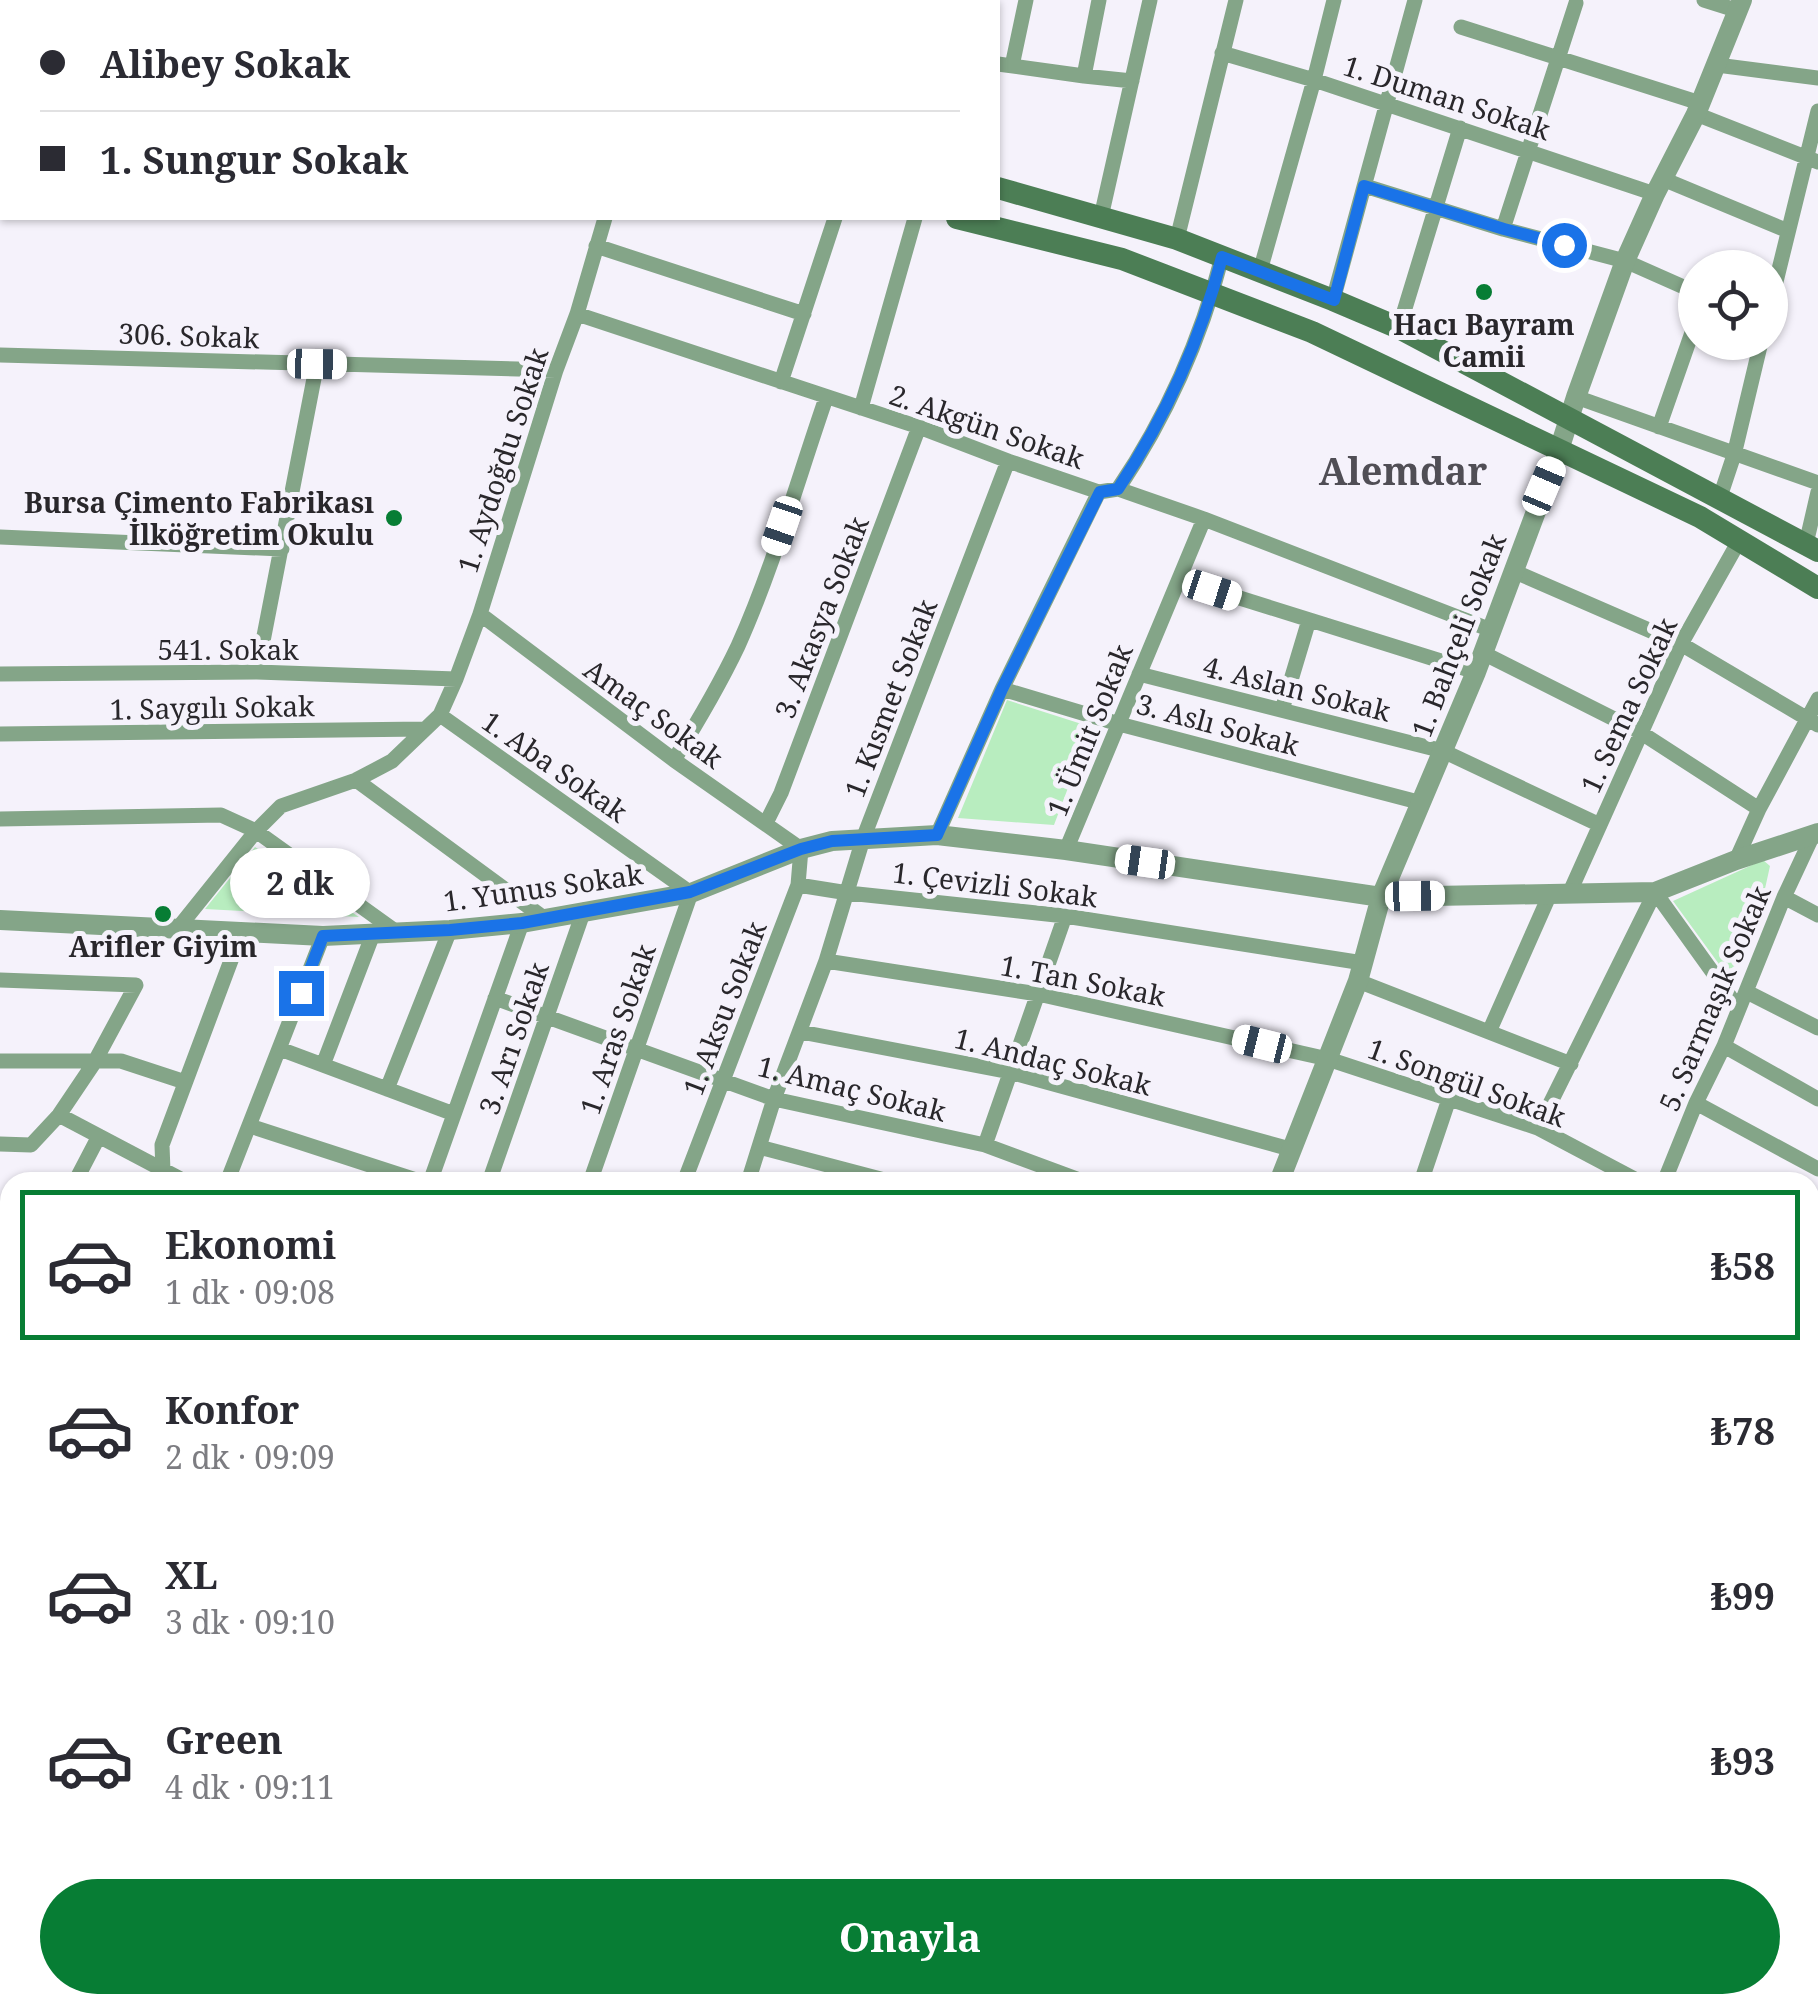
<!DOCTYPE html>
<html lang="tr">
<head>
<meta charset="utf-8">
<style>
  :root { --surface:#fff; --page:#f7f7f7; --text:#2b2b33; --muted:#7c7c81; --line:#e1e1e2; --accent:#077d34 }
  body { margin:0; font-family:"Noto Serif",serif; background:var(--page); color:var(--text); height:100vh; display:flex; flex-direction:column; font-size:38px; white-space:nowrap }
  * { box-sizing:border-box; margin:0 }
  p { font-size:32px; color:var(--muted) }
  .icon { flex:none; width:55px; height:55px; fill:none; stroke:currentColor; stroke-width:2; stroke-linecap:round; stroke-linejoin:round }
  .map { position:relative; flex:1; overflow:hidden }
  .side { position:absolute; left:0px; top:1172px; width:1820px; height:842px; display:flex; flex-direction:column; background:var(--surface); border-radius:30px 30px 0 0; box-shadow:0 2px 8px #0004 }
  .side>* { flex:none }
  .guide { position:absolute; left:0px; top:0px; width:1000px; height:220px; box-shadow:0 2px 8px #0004; display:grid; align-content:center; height:220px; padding:0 40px; background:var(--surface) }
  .controls { position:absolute; left:1678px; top:250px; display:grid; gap:20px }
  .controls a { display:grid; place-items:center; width:110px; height:110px; border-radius:50%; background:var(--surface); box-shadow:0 2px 8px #0004; font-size:50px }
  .end { position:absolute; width:45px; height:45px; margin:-22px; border:12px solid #1a73e8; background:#fff; box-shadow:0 0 0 5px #fff }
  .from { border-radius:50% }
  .bubble { position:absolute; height:70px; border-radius:35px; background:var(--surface); box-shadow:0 2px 8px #0004; font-size:32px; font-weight:700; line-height:70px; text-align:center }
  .car { position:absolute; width:30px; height:60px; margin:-30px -15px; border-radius:12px; box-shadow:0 0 8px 2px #0007; background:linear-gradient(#fff 24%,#345 0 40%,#fff 0 76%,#345 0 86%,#fff 0) }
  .guide b { display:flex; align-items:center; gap:35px; height:95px; font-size:38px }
  .guide b+b { border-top:2px solid var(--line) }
  .guide i { width:25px; height:25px; background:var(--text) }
  ul { padding:18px 0 0; list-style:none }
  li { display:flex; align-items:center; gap:30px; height:150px; margin:0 20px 15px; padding:0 20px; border:5px solid transparent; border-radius:0px }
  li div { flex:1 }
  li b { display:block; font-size:38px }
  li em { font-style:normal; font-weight:700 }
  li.active { border-color:var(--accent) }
  li>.icon { width:90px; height:90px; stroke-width:1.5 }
  .cta { display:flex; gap:20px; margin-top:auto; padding:20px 40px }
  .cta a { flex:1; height:115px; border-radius:60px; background:var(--accent); color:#fff; font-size:40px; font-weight:700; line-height:115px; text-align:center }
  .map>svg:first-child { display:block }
  .green { fill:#b8edbf }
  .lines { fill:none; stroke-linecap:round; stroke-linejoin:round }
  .minor { stroke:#84a588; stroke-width:15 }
  .tertiary { stroke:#84a588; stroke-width:20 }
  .secondary { stroke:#4c7e55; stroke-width:22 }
  .primary { stroke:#1f6230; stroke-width:25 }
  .route { stroke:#1a73e8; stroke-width:12 }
  .poi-dot { fill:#077d34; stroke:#f5f2fb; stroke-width:4 }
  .labels { text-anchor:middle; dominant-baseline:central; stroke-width:10; stroke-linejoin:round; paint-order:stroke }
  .street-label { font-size:28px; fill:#29272b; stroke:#f5f2fb }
  .poi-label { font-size:28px; font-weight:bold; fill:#29272b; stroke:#f5f2fb }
  .district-label { font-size:38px; font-weight:bold; fill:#504e55; stroke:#f5f2fb }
</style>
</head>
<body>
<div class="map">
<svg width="1818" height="2014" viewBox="0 0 1818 2014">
  <rect width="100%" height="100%" fill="#f5f2fb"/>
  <!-- green -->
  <path class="green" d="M1007,700l84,27 -37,98 -96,-7z
    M255,847l104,70 -154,-8z
    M1763,860l7,6 -13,59 -25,57 -59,-81z
    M1810,1713l8,3v155l-8,-2z"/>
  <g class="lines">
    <!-- minor -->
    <path class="minor" d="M819,0l3,2
      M1704,0l35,11
      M23,2l1,-2
      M452,2v-2
      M725,2l2,-2
      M946,2v-2
      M1461,27l239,76
      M1222,53l92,27 341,114
      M998,64l86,12 48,5
      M1717,65l101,13
      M1012,66l14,-66
      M1084,76l15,-76
      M1696,114l122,48
      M1663,179l125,52
      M1365,186l138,43 122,32 70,31
      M1101,217l49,-217
      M1503,229l73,-226
      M1177,239l59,-239
      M596,246l208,68
      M1260,271l54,-191 20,-80
      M1333,300l82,-300
      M1770,306l48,-195
      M577,314l342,113 89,34 91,31 19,-3 86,30 287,111
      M1399,328l61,-200
      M0,355l556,15
      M781,382l54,-164
      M1576,397l242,86
      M861,408l54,-190
      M1659,427l36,-103
      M1118,489c47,-70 83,-150 104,-232
      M1720,497l14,-42 27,-113
      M0,537l282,12
      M1806,544l12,-52
      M1513,571l168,73 137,81
      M1179,579l297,93
      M480,614l194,146 127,89 -3,36 -114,297
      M1483,653l157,79 119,77
      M257,672l60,-309
      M0,674l257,-2 199,7
      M1139,674l304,77 157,74
      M1002,689l117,35 303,79
      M1282,710l27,-90
      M440,715l251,178 -101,289
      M0,734l425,-5
      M674,760c23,-37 45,-74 64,-114 35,-78 60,-167 88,-248
      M356,780l188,138
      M0,819l221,-4 35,16 142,102
      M766,823l15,-30 138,-366
      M937,835l65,-146 97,-197
      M1066,850l138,-331
      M1736,860l23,-51 59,-110
      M798,885l50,8 217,23 298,47
      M1569,894l112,-250 58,-103
      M1784,897l34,18
      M179,927l77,-96 25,-25 75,-26 36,-19 48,-46 16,-36 24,-65 76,-244 21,-56 28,-96
      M826,961l212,33 290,65 210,69 102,54
      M0,980l136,5 -42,78 -35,52 -28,30 -31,-1
      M1358,981l213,83
      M1747,992l71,36
      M495,998l279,101 211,46 100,37
      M801,1032l209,40 280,77
      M1489,1032l61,-138
      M1724,1046l94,53
      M280,1049l174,65
      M0,1061h121l64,21
      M323,1065l50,-131
      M387,1089l63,-159
      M1696,1103l122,66
      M59,1115l127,67
      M250,1126l172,56
      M1538,1128l117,-236 84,117
      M985,1145l80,-229
      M759,1147l133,35
      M75,1182l24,-46
      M161,1182l2,-11 -1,-26 80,-214
      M227,1182l96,-246
      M430,1182l92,-259
      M489,1182l95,-272
      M748,1182l26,-83 52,-138 37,-122 145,-378
      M1421,1182l28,-83
      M1664,1182l32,-79 28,-57 60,-149 29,-62
      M0,1266l10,1
      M1810,1317l8,-13
      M0,1377l10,1
      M0,1487l10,2
      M0,1599l10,-1
      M493,2005l16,9
      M1642,2005l27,9
      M968,2010l12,4
      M608,2014l1,-9
      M705,2014l1,-9
      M794,2014l1,-9
      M894,2014l2,-9
      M1056,2014l3,-9
      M1160,2014l4,-9
      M1264,2014l3,-9
      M1374,2014l3,-9
      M1474,2014l3,-9
      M1574,2014l3,-9"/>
    <!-- tertiary -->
    <path class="tertiary" d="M0,920l323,16 127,-6 72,-7 169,-30 110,-44 31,-8 105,-6 129,15 315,47 274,-5 81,-32 82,-27
      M1279,1182l79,-201 23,-84 95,-225 83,-222 17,-53 49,-136 30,-67 41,-80 46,-114
      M1810,1463l8,-15
      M1810,1500l8,-15
      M1810,1700l8,2"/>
    <!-- secondary -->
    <path class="secondary" d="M0,108h2
      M0,147h2
      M998,188l179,51 156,61 66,28 419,223
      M957,218l165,41 190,73 388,185 118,71"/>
    <!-- primary -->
    <path class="primary" d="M15,2005l14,9"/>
  </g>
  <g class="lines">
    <!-- route -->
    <path class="route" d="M301,993l22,-57 127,-6 72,-7 168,-31 111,-43 31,-8 105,-6 65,-146 98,-197 18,-3c47,-71 83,-150 104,-232l112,43 30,-114 140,43 60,16"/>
  </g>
  <!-- markers -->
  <g class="poi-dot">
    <circle cx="1484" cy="292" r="10"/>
    <circle cx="394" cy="518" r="10"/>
    <circle cx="163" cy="914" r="10"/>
  </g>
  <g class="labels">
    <!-- street labels -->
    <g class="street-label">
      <text transform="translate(1447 97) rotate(18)">1. Duman Sokak</text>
      <text transform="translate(189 335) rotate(2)">306. Sokak</text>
      <text transform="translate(987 426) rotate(19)">2. Akgün Sokak</text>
      <text transform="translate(502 460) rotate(-72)">1. Aydoğdu Sokak</text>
      <text transform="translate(821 617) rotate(-69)">3. Akasya Sokak</text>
      <text transform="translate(1458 635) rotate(-69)">1. Bahçeli Sokak</text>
      <text x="228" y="649">541. Sokak</text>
      <text transform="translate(1297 688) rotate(14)">4. Aslan Sokak</text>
      <text transform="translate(890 698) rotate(-69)">1. Kısmet Sokak</text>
      <text transform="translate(1628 705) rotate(-65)">1. Sema Sokak</text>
      <text transform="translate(212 707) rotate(-1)">1. Saygılı Sokak</text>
      <text transform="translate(654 713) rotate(36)">Amaç Sokak</text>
      <text transform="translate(1218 724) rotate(15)">3. Aslı Sokak</text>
      <text transform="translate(1089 730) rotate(-68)">1. Ümit Sokak</text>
      <text transform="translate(555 766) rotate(35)">1. Aba Sokak</text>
      <text transform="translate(995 884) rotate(7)">1. Çevizli Sokak</text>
      <text transform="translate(543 887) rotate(-8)">1. Yunus Sokak</text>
      <text transform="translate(1083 980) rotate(11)">1. Tan Sokak</text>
      <text transform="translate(1714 998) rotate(-67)">5. Sarmaşık Sokak</text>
      <text transform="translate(724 1008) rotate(-69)">1. Aksu Sokak</text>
      <text transform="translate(617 1029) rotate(-71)">1. Aras Sokak</text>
      <text transform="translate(513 1038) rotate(-71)">3. Arı Sokak</text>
      <text transform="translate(1053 1061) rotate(14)">1. Andaç Sokak</text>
      <text transform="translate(1467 1082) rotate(20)">1. Songül Sokak</text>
      <text transform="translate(852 1088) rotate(14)">1. Amaç Sokak</text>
    </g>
    <!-- poi labels -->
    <g class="poi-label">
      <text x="1484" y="324">Hacı Bayram<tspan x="1484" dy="32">Camii</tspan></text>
      <text x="374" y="502" text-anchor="end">Bursa Çimento Fabrikası<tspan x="374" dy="32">İlköğretim Okulu</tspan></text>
      <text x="163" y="946">Arifler Giyim</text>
    </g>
    <!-- district labels -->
    <g class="district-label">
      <text x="1403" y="470">Alemdar</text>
    </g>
  </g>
</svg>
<div class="controls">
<a><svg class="icon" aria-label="locate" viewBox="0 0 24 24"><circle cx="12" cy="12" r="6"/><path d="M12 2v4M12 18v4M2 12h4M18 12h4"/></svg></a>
</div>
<i class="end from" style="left:1564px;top:245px"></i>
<i class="end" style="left:301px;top:993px"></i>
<div class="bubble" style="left:230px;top:848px;width:140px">2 dk</div>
<i class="car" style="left:317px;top:364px;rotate:91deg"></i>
<i class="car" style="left:1544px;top:486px;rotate:23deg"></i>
<i class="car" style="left:782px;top:526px;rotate:199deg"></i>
<i class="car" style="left:1212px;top:590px;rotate:108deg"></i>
<i class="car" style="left:1145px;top:862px;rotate:278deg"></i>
<i class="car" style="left:1415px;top:896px;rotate:89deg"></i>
<i class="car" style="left:1262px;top:1044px;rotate:284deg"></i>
<div class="guide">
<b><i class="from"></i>Alibey Sokak</b>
<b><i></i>1. Sungur Sokak</b>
</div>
<section class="side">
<ul>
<li class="active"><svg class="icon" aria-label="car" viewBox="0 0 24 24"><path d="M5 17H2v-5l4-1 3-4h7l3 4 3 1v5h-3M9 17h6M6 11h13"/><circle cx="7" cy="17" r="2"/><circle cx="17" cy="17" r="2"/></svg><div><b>Ekonomi</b><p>1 dk · 09:08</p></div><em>₺58</em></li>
<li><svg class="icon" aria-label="car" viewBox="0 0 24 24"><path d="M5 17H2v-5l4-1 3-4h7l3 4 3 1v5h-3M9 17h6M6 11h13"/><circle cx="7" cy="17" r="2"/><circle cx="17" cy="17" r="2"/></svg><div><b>Konfor</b><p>2 dk · 09:09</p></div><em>₺78</em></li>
<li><svg class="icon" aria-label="car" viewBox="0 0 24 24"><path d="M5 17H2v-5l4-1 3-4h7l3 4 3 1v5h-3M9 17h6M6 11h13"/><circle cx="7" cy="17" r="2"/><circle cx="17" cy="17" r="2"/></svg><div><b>XL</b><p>3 dk · 09:10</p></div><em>₺99</em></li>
<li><svg class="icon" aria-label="car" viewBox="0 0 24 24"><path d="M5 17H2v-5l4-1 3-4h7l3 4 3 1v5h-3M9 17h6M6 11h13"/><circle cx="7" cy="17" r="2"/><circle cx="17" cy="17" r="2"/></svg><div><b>Green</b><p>4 dk · 09:11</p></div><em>₺93</em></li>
</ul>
<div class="cta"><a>Onayla</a></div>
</section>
</div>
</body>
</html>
